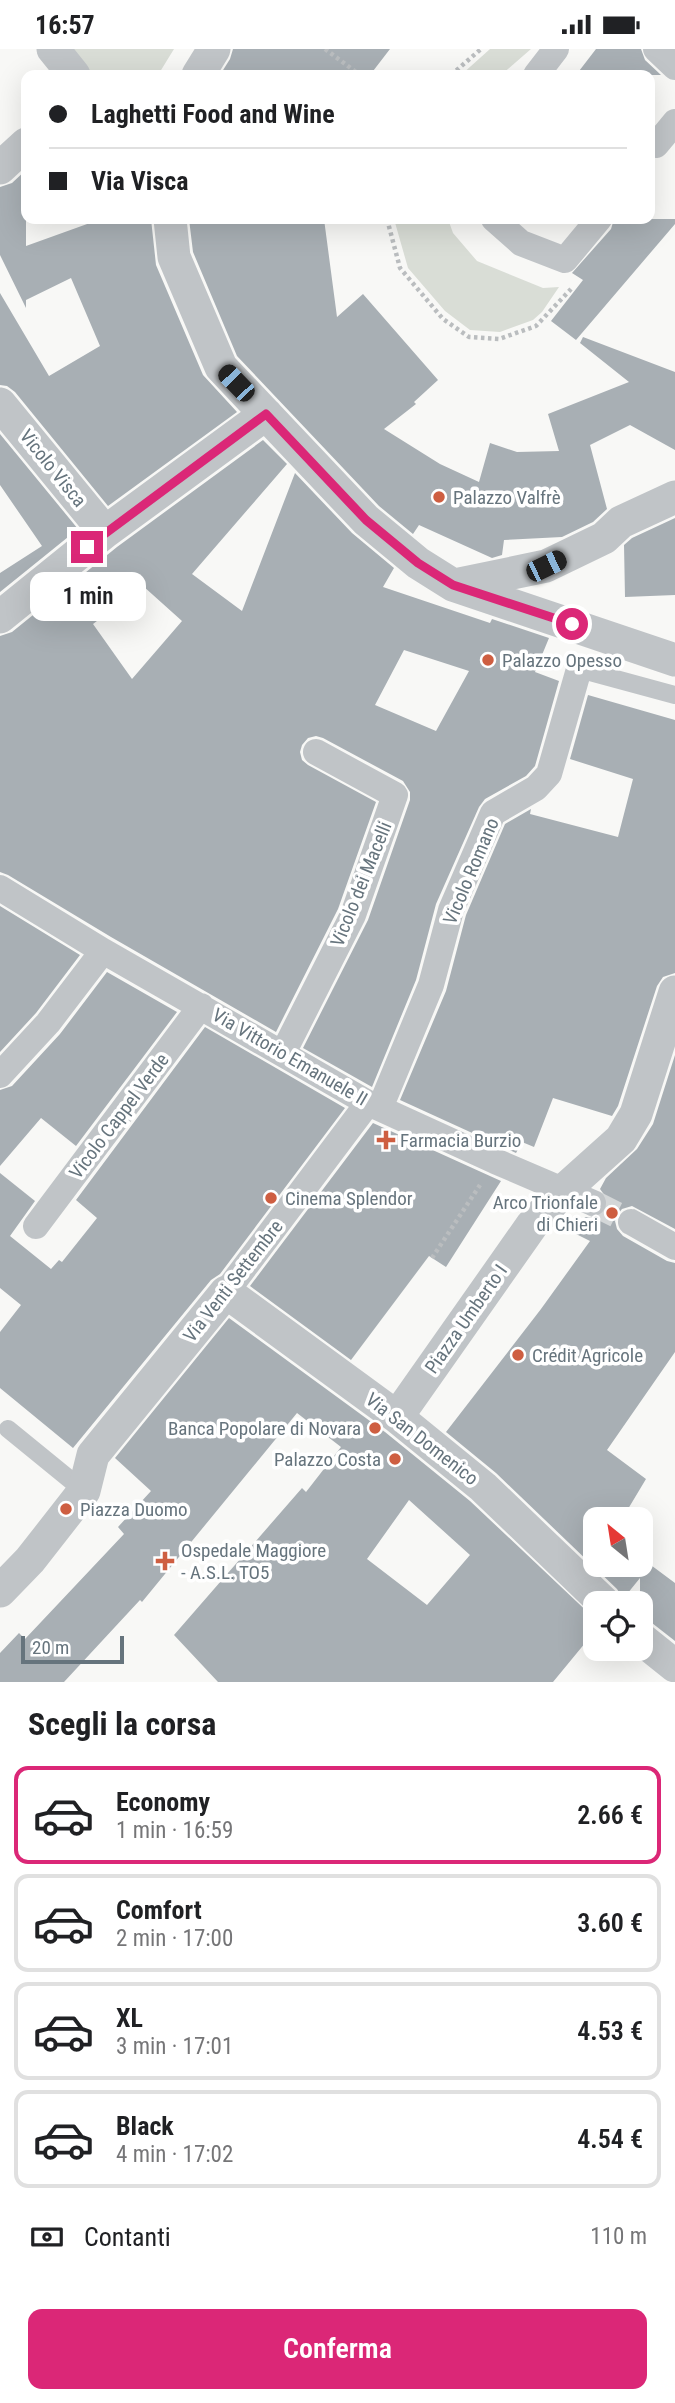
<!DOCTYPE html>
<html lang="it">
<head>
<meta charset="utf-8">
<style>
  :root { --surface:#fff; --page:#f6f6f6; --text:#202124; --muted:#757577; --line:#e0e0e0; --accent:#db2777 }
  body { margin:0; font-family:"Roboto Condensed",sans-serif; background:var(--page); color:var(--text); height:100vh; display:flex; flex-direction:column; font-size:26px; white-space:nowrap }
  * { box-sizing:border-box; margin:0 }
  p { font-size:23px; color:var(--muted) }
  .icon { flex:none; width:38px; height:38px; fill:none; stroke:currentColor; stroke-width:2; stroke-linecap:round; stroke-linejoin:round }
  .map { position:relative; height:1633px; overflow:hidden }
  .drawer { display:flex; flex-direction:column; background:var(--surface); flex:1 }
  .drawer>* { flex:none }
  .banner { position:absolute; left:21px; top:21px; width:634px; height:154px; border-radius:14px; box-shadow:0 7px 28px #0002; display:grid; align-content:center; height:154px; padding:0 28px; background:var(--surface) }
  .needle { width:46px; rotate:330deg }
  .buttons { position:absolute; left:583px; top:1458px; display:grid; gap:14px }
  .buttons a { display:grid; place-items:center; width:70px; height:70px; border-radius:14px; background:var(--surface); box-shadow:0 7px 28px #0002; font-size:35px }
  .scale { position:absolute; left:21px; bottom:18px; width:103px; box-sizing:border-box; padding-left:7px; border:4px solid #66747d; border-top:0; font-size:19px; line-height:24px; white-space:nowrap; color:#66747d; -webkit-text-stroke:5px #fff; paint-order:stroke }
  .end { position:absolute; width:32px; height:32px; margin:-16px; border:9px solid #db2777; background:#fff; box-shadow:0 0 0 4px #fff }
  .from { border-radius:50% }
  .bubble { position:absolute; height:49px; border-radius:14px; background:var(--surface); box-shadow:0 7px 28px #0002; font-size:23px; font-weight:600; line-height:49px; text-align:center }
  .car { position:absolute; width:21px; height:42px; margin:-21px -10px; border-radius:9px; box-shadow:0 0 5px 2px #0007; background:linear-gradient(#222 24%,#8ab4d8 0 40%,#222 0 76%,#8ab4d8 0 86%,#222 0) }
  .banner b { display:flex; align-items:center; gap:24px; height:66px; font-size:26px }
  .banner b+b { border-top:2px solid var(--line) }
  .banner i { width:18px; height:18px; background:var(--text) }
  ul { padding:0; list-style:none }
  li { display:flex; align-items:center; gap:21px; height:98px; margin:0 14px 10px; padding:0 14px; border:4px solid var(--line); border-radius:14px }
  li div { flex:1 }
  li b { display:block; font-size:26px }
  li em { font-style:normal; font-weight:600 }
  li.on { border-color:var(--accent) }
  li>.icon { width:63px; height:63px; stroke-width:1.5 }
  h2 { padding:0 28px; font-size:32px; line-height:84px }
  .pay { display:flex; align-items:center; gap:18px; height:77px; padding:0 28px; font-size:26px }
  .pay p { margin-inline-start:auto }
  .cta { display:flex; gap:14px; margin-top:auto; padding:14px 28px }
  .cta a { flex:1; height:80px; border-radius:14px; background:var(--accent); color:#fff; font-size:28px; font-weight:600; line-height:80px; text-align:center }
  .status { display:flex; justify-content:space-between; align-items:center; height:49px; padding:0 35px; background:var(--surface); direction:ltr }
  .status svg { height:19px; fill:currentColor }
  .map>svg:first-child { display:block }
  .green { fill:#d9ddd6 }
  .building { fill:#a8afb4; fill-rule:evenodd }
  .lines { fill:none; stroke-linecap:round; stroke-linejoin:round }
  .pedestrian-tunnel { stroke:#d4d7d8; stroke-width:26; stroke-dasharray:26 13; stroke-linecap:butt }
  .path { stroke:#babdbf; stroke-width:4.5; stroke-dasharray:3.5 3.5; stroke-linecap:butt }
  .service { stroke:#c0c4c7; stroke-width:18 }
  .pedestrian { stroke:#c0c4c7; stroke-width:26 }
  .minor { stroke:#c0c4c7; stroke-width:33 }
  .route { stroke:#db2777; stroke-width:9 }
  .poi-dot { fill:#ce5e41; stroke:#fff; stroke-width:2.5 }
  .labels { text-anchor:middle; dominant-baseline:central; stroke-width:7; stroke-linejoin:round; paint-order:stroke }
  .street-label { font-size:19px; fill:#66747d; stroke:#fff }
  .poi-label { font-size:19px; fill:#66747d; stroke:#fff; text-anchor:start }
</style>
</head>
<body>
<div class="status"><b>16:57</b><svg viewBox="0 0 49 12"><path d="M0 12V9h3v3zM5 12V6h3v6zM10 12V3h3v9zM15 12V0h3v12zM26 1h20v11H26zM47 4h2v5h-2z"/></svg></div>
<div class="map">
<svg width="675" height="1633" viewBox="0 0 675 1633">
  <rect width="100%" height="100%" fill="#f8f8f6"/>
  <!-- green -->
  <path class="green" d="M62,0h112l-16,26h-77z
    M490,0h41l-30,26h-40z
    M394,170h54l5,14 24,28 66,27 16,-1 -17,25 -9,8 -33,12 -30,-2 -25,-19 -37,-43z"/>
  <!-- building -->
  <path class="building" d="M233,0h157l-20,26h-150l10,-16z
    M596,0h45l4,11 16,15h-85z
    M26,121v76l75,-27h50l5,46 47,110 34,37 -129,94 -93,-114 -8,-6 -7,-1v-92l49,83 51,-30 -29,-68 -45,22v8l-26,-53v-68l12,-4z
    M189,170h135l13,98 26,-23 75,86 -24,22 2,2 -32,25 56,35 39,18 11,-39 27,9 42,-1 -11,-37 81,-32 -49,-39 3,-6 92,35v78l-45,-25 -40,20 17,64 -14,13 -31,15 -58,3 -2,15 -10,3 -73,-33 -6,9 -34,-28 -142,-150 -44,-104z
    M614,170h61v5l-99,116 -25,-19 32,-41 -11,-7 39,-44z
    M0,385l78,95 -78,63v-19l42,-27 -42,-61z
    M263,391l24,24 -95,110 50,37 53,-138 57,60 42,35 -11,19 107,36 2,-4 57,19 -14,34 24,9 -24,85 -9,10 -41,23 -6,8 -43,97 -20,76 -44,107 -69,-39 65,-128 42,-120v-8l-7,-11 -80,-43 -7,-2 -8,2 -6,7 -2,7 2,8 6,5 68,37 -38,107 -62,123 -165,-95 -103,-62 -8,-3v-236l12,-4 105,-85zM143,537l39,35 -50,58 -39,-55zM404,601l65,21 -33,60 -61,-26z
    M675,469v77l-50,2 -1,-52 8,-7z
    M588,646l87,25v253l-12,4 -6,9 -39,120 -6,10 -59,-18 -19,49 -12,-5 -6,11 -116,-53 46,-109 20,-76 39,-91 26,-15 -1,5 88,23 15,-58 -63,-20z
    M0,857l80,49 -44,58 -36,39z
    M107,923l70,40 -101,134 -35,-28 -41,48v-76l12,-4 48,-52z
    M205,978l140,81 -125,166 -9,6 -138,168 -73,-60v-56l21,-27 -21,-17v-115l35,28 -25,35 41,33 8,-9 3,2 35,-44 -21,-18z
    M675,1006v174l-43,-23 -10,3 -4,5 -3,7 2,8 6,7 44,25 8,2v89l-68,98 39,29 -24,40h-27v46h45v-8l35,26v58l-23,-18 -12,-4v-41l-17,21 -6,-10 -121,-116 -50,-41 95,-123 49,-68 -14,-7 9,-17 11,1 6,-2 5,-6 1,-10 -8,-11 6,-11 31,-29 16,-25z
    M373,1074l128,58 -55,86 -17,-11 -78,104 -101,-74z
    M229,1269l156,114 85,69 125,118v12l-42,51h-335l-44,-47 128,-147 4,4 35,-45 -44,-34 -155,189 -2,-2 -76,82h-64v-29l19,-20 6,6 99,-105 -6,-7 33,-36 -36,-33zM409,1451l61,55 -43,50 -60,-46z"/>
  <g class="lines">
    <!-- pedestrian-tunnel -->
    <path class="pedestrian-tunnel" d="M593,1154l38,19"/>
    <!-- path -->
    <path class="path" d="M325,0l35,26
      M451,26l30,-26
      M387,170l13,49 43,51 26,18 30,2 37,-13 35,-37
      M432,1209l48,-73"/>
    <!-- service -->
    <path class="service" d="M579,620l96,26
      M8,1380l76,62"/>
    <!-- pedestrian -->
    <path class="pedestrian" d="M656,0l19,18
      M536,26l20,-26
      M656,96l19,-23
      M494,170l27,24 44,17 34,-41
      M0,839l103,63 265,152 127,58 98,42
      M283,1004l70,-138 42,-120 -79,-43
      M0,1026l48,-52 55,-72
      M380,1059l51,-123 20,-75 42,-97 43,-25 13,-14 30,-105
      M631,1173l44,25
      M36,1177l165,-220
      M226,1243l142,-189"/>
    <!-- minor -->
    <path class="minor" d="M53,0l21,26
      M198,26l16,-26
      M0,119l26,-24
      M170,170l4,38 47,110 145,153 52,43 35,22 222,75
      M0,355l105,128
      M455,536l91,-19 58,-28 17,-16 54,-25
      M0,568l105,-85 161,-118
      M397,1368l135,-192 31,-34 58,-52 15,-25 39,-122
      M0,1542l30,-31 54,-69 9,-36 133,-163 171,125 86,70 121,116
      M640,1589l35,28"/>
  </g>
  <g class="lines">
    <!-- route -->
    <path class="route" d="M87,498l179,-133 100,106 52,43 35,22 119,39"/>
  </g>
  <!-- markers -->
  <g class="poi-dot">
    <circle cx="439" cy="448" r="7"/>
    <circle cx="488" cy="611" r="7"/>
    <path d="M382.5 1080.5h7v7h7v7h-7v7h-7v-7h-7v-7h7z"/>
    <circle cx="271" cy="1149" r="7"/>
    <circle cx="612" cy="1164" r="7"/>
    <circle cx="518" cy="1306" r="7"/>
    <circle cx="375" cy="1379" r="7"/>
    <circle cx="395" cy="1410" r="7"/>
    <circle cx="66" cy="1460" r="7"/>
    <path d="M161.5 1501.5h7v7h7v7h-7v7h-7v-7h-7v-7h7z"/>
  </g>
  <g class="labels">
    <!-- street labels -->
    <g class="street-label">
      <text transform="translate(53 419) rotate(51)">Vicolo Visca</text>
      <text transform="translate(471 822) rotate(-67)">Vicolo Romano</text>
      <text transform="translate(361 835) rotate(-68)">Vicolo dei Macelli</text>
      <text transform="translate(290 1008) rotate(30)">Via Vittorio Emanuele II</text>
      <text transform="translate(119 1067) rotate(-53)">Vicolo Cappel Verde</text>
      <text transform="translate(233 1232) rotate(-52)">Via Venti Settembre</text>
      <text transform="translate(466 1270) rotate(-55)">Piazza Umberto I</text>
      <text transform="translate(422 1390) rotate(38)">Via San Domenico</text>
    </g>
    <!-- poi labels -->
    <g class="poi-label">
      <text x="453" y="448">Palazzo Valfrè</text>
      <text x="502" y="611">Palazzo Opesso</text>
      <text x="400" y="1091">Farmacia Burzio</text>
      <text x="285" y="1149">Cinema Splendor</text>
      <text x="598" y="1153" text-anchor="end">Arco Trionfale<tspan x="598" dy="22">di Chieri</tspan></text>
      <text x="532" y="1306">Crédit Agricole</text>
      <text x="361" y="1379" text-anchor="end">Banca Popolare di Novara</text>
      <text x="381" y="1410" text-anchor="end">Palazzo Costa</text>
      <text x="80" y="1460">Piazza Duomo</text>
      <text x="181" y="1501">Ospedale Maggiore<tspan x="181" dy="22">- A.S.L. TO5</tspan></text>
    </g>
  </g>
</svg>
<div class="buttons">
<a><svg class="needle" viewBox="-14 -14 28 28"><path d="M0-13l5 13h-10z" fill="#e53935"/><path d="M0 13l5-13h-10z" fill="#757577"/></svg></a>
<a><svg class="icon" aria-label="locate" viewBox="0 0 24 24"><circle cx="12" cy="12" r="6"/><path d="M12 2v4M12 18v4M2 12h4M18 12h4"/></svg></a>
</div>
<div class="scale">20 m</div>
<i class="end from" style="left:572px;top:575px"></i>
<i class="end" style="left:87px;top:498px"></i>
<div class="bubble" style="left:30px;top:523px;width:116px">1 min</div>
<i class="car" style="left:236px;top:334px;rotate:316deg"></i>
<i class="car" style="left:546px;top:517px;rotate:64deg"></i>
<div class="banner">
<b><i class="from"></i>Laghetti Food and Wine</b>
<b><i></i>Via Visca</b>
</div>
</div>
<section class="drawer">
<h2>Scegli la corsa</h2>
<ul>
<li class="on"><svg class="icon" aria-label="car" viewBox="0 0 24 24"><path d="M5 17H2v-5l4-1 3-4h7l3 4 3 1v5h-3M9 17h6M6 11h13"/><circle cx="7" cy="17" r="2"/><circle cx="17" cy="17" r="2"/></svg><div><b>Economy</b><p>1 min · 16:59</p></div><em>2.66 €</em></li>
<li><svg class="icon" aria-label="car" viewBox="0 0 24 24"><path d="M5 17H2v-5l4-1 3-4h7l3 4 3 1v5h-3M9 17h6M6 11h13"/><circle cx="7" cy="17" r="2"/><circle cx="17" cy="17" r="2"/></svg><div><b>Comfort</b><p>2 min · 17:00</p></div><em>3.60 €</em></li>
<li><svg class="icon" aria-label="car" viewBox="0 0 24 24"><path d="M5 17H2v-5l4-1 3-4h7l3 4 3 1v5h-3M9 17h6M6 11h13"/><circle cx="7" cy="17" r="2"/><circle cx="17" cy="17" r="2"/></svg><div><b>XL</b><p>3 min · 17:01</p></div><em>4.53 €</em></li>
<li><svg class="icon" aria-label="car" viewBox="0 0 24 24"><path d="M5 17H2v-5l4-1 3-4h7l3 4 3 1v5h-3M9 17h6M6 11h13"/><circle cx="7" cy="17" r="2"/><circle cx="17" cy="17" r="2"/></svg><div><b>Black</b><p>4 min · 17:02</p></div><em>4.54 €</em></li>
</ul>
<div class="pay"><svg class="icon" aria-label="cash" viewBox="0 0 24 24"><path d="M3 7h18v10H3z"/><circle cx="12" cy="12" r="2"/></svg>Contanti<p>110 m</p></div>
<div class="cta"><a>Conferma</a></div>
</section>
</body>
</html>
